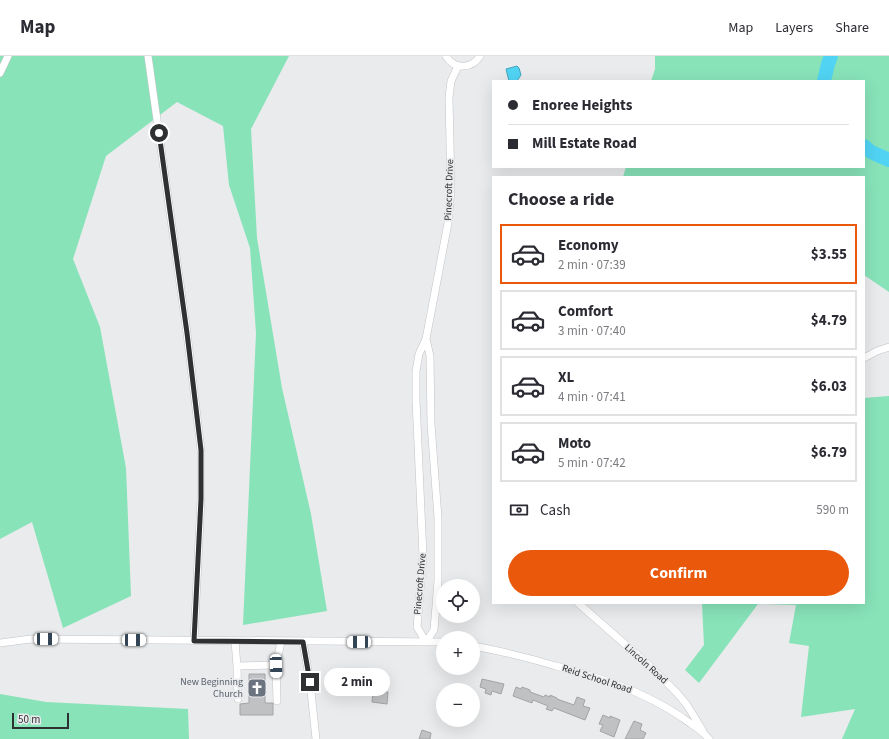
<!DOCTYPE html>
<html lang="en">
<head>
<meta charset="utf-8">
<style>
  :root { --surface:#fff; --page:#f2f2f3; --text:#2b2b33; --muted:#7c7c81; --line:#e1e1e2; --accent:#ea580c }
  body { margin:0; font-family:"Source Sans 3",sans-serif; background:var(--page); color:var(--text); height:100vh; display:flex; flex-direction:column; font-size:15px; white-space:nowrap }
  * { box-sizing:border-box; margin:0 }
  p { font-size:13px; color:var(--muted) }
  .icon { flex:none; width:22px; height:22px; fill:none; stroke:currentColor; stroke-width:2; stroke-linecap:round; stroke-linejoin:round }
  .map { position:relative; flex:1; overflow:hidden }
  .side { position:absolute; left:492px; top:120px; width:373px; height:428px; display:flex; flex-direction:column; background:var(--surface); border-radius:0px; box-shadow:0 4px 16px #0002 }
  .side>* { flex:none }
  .top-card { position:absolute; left:492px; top:24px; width:373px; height:88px; border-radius:0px; box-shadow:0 4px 16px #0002; display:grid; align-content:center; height:88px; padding:0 16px; background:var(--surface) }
  .tools { position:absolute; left:436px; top:523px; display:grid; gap:8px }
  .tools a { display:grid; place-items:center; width:44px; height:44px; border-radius:50%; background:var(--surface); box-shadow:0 4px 16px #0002; font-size:20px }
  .scale { position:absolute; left:12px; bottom:10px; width:57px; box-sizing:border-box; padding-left:4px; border:2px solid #2f3031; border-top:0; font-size:11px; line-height:14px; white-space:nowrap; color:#2f3031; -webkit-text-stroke:3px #e9ebed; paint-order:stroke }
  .end { position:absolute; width:18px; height:18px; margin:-9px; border:5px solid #2f3031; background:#fff; box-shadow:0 0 0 2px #fff }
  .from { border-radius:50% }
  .bubble { position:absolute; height:28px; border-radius:14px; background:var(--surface); box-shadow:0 4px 16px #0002; font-size:13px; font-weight:700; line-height:28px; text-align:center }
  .car { position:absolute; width:12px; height:24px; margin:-12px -6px; border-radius:5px; box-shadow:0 0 3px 1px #0007; background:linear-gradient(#fff 24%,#345 0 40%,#fff 0 76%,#345 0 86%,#fff 0) }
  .top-card b { display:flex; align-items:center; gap:14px; height:38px; font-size:15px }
  .top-card b+b { border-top:1px solid var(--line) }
  .top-card i { width:10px; height:10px; background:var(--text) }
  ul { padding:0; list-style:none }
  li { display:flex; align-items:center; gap:12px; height:60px; margin:0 8px 6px; padding:0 8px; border:2px solid var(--line); border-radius:0px }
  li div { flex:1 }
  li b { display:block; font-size:15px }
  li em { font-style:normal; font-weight:700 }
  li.on { border-color:var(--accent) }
  li>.icon { width:36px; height:36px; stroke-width:1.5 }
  h2 { padding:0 16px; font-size:18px; line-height:48px }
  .pay { display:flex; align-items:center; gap:10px; height:44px; padding:0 16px; font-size:15px }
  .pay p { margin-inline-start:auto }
  .cta { display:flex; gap:8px; margin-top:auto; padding:8px 16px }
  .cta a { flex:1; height:46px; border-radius:24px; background:var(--accent); color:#fff; font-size:16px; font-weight:700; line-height:46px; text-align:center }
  header { display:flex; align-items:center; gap:24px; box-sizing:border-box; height:56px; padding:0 20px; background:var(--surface); border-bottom:1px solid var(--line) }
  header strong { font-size:19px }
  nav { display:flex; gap:22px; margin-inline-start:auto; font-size:14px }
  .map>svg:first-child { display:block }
  .green { fill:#88e3b9 }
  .water { fill:#51d4f4; stroke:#47a3ba }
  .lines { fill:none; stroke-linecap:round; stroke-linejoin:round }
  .river { stroke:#51d4f4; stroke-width:14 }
  .building { fill:#bfc1c3; stroke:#a2a4a6 }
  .minor-casing { stroke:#c2c3c6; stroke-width:8 }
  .minor { stroke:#fff; stroke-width:7 }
  .route { stroke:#2f3031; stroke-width:5 }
  .labels { text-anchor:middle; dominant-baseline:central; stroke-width:3.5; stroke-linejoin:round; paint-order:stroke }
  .street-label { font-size:10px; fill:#2f3031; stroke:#e9ebed }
  .worship-label { font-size:10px; fill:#5b616d; stroke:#e9ebed; text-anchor:end }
</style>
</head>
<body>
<header>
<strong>Map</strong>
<nav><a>Map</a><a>Layers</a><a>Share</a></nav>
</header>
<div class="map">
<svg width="889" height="683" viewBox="0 0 889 683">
  <rect width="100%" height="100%" fill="#e9ebed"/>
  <!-- green -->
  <path class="green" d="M0,0h289l-38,73 6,109 25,150 29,126 16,97 -84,14 13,-292 -6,-85 -21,-63 -6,-59 -46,-24 -71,54 -33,103 27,68 26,141 5,128 -68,32 -31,-106 -32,17z
    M655,0h234v236l-25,-17v-98h-241l3,-10h238v-86h-213l4,-12z
    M889,340v343h-47l13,-30 -54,8 8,-71 -20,-3 7,-38 -38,-1 -59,79 -14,-13 19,-25 -2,-41 -1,-1h163v-205z
    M0,638l46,8 142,7 1,30h-189z"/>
  <!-- water -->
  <path class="water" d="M517,10l2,2 2,7 -4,6h-8l-3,-12z"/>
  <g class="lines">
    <!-- river -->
    <path class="river" d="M824,25l4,-17 3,-8
      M864,90l7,6 18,8"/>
  </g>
  <!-- building -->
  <path class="building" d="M249,618h16v29h8v12h-33v-11l9,-1z
    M482,623l22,5 -3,10 -9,-3 -1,4 -6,-2 1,-4 -6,-2z
    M516,631l5,2 1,-2 8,3v2l14,5 1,-2 5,2v-2l7,3v1l17,6 3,-8 8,3 -2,6 7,2 -5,12 -31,-12 -2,3 -6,-2 2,-3 -15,-6 -1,3 -19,-7z
    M376,635l12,1 -1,12 -15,-2 1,-10h3z
    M603,659l7,3v-2l10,4 -6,17 -14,-6 3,-6 -4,-1z
    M634,665l8,3 -2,6 6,3 -3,6h-18z
    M422,674l9,3 -1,6h-11z"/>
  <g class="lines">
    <!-- minor casing -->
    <g class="minor-casing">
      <path id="minor" d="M148,0l39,277 14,117v49l-7,142
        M446,0c8,14 26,13 34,0
        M0,17l8,-17
        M426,283l4,17 1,68 7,94v63l-4,49 -8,12 -9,-15 6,-71 -7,-156v-29l3,-17 7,-15 22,-116 3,-34 -2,-92 2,-16 7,-15
        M864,302l13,-7 12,-4
        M578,547l73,64 26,26 10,12 16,26
        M235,585l2,25 39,-1 5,-23
        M303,586l7,40 6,57
        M0,587l31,-4 412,3
        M473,590c28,5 56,12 83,20 48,13 85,24 127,52 9,7 19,12 26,21
        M276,609l1,36
        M237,610l1,33"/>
    </g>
    <!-- minor -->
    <use href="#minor" class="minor"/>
  </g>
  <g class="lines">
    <!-- route -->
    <path class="route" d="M159,77l28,200 14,117v49l-7,142 109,1 7,40"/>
  </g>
  <!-- icons -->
  <defs>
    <g id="church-square" transform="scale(1)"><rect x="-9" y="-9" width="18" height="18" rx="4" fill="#6b7280" stroke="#e9ebed"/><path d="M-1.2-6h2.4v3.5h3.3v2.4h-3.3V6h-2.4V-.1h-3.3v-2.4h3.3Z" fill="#fff"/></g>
  </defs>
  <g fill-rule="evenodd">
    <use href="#church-square" x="257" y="632"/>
  </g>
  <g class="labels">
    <!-- street labels -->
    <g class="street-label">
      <text transform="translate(449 134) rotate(-88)">Pinecroft Drive</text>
      <text transform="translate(420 528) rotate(-85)">Pinecroft Drive</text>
      <text transform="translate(646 608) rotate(42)">Lincoln Road</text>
      <text transform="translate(597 623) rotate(18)">Reid School Road</text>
    </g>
    <!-- worship labels -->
    <g class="worship-label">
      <text x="243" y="626">New Beginning<tspan x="243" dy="12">Church</tspan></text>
    </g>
  </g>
</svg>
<div class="tools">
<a><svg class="icon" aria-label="locate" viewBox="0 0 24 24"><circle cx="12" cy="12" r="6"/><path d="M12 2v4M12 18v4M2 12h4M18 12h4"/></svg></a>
<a>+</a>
<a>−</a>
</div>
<div class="scale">50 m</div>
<i class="end from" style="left:159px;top:77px"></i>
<i class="end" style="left:310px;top:626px"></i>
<div class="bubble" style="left:324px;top:612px;width:66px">2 min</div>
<i class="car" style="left:46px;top:583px;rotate:90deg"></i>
<i class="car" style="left:134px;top:584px;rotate:90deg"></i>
<i class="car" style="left:359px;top:586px;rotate:270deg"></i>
<i class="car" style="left:276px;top:610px;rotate:178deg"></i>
<div class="top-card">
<b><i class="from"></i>Enoree Heights</b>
<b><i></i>Mill Estate Road</b>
</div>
<section class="side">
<h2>Choose a ride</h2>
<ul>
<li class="on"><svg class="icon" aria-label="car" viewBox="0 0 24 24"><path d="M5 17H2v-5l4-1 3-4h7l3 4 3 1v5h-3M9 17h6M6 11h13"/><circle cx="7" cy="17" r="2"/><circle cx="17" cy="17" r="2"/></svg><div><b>Economy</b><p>2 min · 07:39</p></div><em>$3.55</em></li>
<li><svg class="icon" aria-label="car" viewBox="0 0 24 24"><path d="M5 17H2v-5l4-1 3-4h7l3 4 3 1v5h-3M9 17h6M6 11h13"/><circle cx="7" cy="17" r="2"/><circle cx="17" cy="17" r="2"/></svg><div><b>Comfort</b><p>3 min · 07:40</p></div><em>$4.79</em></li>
<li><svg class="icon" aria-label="car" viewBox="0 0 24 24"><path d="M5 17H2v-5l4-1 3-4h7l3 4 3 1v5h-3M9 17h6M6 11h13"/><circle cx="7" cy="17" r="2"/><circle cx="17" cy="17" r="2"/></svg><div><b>XL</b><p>4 min · 07:41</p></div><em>$6.03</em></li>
<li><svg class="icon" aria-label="car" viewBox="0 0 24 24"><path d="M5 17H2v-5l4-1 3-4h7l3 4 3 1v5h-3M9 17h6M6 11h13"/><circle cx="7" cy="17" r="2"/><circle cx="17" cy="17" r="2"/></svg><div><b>Moto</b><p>5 min · 07:42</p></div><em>$6.79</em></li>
</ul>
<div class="pay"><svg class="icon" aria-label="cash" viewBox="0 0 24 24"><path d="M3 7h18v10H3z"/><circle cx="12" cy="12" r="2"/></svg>Cash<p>590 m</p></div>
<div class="cta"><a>Confirm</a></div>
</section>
</div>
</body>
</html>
